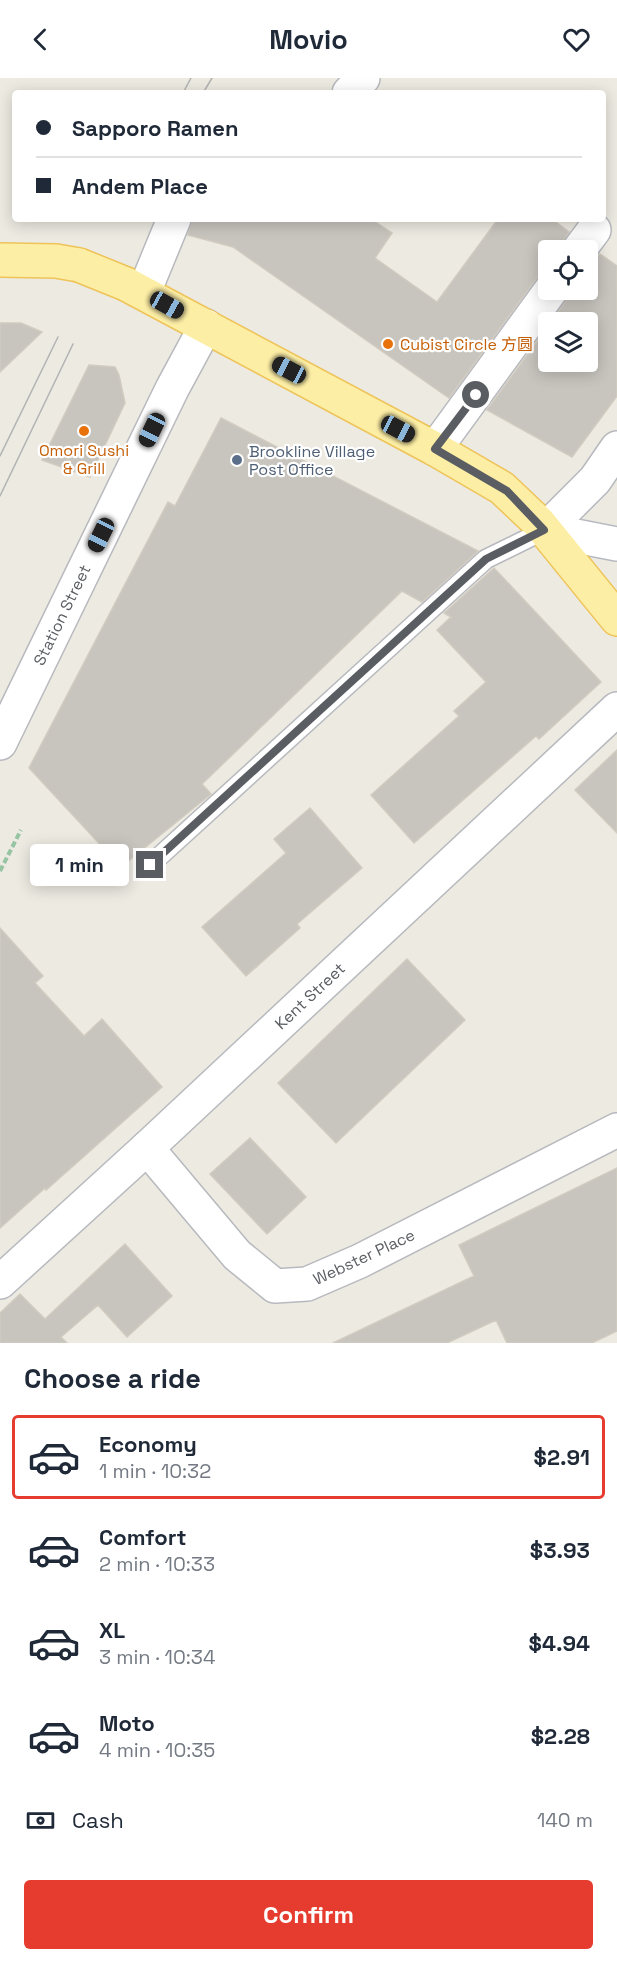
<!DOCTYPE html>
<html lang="en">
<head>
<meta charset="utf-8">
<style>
  :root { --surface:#fff; --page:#f6f6f7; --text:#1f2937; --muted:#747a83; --line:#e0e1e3; --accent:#e53c2f }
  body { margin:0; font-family:"Space Grotesk","Noto Sans SC",sans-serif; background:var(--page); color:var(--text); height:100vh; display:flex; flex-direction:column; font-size:22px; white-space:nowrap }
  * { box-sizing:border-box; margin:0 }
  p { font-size:20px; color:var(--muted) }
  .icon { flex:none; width:33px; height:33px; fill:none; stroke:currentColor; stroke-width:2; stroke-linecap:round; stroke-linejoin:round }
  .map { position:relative; height:1265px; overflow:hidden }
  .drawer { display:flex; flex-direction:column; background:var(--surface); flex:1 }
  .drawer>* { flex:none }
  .guide { position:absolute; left:12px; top:12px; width:594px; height:132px; border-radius:6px; box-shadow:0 3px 15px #0003; display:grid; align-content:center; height:132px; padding:0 24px; background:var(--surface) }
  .tools { position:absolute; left:538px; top:162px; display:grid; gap:12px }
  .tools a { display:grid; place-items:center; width:60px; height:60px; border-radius:6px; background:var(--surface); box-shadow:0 3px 15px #0003; font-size:30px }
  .end { position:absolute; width:27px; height:27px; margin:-14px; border:8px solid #5a5d62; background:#fff; box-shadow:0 0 0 3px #fff }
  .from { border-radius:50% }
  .bubble { position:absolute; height:42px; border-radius:6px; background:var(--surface); box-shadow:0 3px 15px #0003; font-size:20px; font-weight:600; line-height:42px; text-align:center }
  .car { position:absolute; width:18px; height:36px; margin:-18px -9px; border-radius:8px; box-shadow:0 0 4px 2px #0007; background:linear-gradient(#222 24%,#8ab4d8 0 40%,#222 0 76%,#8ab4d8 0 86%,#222 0) }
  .guide b { display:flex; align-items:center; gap:21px; height:57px; font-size:22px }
  .guide b+b { border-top:2px solid var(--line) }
  .guide i { width:15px; height:15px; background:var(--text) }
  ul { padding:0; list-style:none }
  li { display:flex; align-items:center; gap:18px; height:84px; margin:0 12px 9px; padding:0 12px; border:3px solid transparent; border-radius:6px }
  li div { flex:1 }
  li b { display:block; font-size:22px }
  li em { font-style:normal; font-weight:600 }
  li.current { border-color:var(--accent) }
  li>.icon { width:54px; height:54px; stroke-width:1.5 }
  h2 { padding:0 24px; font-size:27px; line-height:72px }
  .pay { display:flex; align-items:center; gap:15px; height:66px; padding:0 24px; font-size:22px }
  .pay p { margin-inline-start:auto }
  .primary-button { display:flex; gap:12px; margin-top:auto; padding:12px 24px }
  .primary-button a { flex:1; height:69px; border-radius:6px; background:var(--accent); color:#fff; font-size:24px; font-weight:600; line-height:69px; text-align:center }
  header { display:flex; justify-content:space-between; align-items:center; height:78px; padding:0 24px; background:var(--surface); font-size:27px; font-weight:600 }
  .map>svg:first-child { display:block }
  .building { fill:#c8c4be; stroke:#d1cbc0; stroke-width:1.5 }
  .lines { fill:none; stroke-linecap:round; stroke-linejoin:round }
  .service-casing { stroke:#b7b9be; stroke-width:21 }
  .minor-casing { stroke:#b7b9be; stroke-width:36 }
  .tertiary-casing { stroke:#b7b9be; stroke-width:36 }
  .secondary-casing { stroke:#b7bac0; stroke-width:36 }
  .primary-casing { stroke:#eec359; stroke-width:36 }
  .path { stroke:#97c4a3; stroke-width:4; stroke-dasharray:6 3; stroke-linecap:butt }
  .service { stroke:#fff; stroke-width:18 }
  .minor { stroke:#fff; stroke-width:33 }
  .tertiary { stroke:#fff; stroke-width:33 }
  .secondary { stroke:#fff; stroke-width:33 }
  .primary { stroke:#fdeea5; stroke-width:33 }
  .tram { stroke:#b2b3b3; stroke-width:1.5 }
  .primary-bridge-casing { stroke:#eec359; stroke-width:36; stroke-linecap:butt }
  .primary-bridge { stroke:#fdeea5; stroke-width:33 }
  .route { stroke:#5a5d62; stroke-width:8 }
  .food-dot { fill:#e8710a; stroke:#fff; stroke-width:2 }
  .service-dot { fill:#5c6f8a; stroke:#fff; stroke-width:2 }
  .labels { text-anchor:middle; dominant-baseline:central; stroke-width:4.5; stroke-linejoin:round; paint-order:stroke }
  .food-label { font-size:16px; fill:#c56008; stroke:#fff; text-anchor:start }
  .service-label { font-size:16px; fill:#4e5e75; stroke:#fff; text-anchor:start }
  .street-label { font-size:16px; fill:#5a5d62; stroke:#fff }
</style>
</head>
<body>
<header><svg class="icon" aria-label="back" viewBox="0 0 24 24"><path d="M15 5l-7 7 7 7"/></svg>Movio<svg class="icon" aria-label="heart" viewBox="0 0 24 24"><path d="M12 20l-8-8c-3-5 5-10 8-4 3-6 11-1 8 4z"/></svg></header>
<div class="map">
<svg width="617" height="1265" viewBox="0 0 617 1265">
  <rect width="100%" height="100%" fill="#eceae1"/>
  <!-- building -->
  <path class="building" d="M192,141h179l21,14 -17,25 62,44 61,-83h54l17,13 -5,7 -3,11h-12v22l-6,1 -7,6 -87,119 -216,-151 -45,-12z
    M600,176l17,12v130l-45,61 -85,-47 62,-85v37h39v-40h-38l16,-21 3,-11h19v-24z
    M0,245h21l21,9 -42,40z
    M89,287l26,2 4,8 6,28 -35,74 -48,-17z
    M221,340l257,133 -56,51 -20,-11 -200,193 9,10 -90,73 -92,-99 139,-266 7,4z
    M494,490l107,114 -62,57 -3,-3 -122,107 -43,-48 88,-79 -5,-5 32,-29 -49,-52 14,-13 -7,-4z
    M617,672v83l-42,-43z
    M310,730l52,60 -65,56 3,4 -54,48 -44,-49 84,-74 -12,-14z
    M0,850l43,48 -8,7 49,53 18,-17 60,68 -116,103 -1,-2 -45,40z
    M407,881l58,61 -129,123 -58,-60z
    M250,1060l56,59 -39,37 -57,-60z
    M617,1090v163l-25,12h-85l-11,-23 -49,23h-114l141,-67 -15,-31z
    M125,1166l47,52 -45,41 -29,-32 -37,32 6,6h-67v-30l20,-19 25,25z"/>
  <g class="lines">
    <!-- service casing -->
    <g class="service-casing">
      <path id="service" d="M150,787l336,-306 59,-29"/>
    </g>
    <!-- minor casing -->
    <g class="minor-casing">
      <path id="minor" d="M349,15l14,-15
        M579,172l15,-20
        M144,214l30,-73
        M435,371l116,-159
        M545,452l50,-50 22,-32
        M147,1070l90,107 38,31 32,-2 53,-23 257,-131"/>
    </g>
    <!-- tertiary casing -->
    <g class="tertiary-casing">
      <path id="tertiary" d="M0,665l172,-354 34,-63
        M0,1204l147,-134 470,-439"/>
    </g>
    <!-- secondary casing -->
    <g class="secondary-casing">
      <path id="secondary" d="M545,452l72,14"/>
    </g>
    <!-- primary casing -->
    <g class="primary-casing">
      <path id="primary" d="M0,182l56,1 23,4
        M126,206l309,165 67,39 37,35 78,96"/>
    </g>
    <!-- path -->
    <path class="path" d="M0,793l21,-41"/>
    <!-- service -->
    <use href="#service" class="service"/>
    <!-- minor -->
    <use href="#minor" class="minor"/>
    <!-- tertiary -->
    <use href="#tertiary" class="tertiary"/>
    <!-- secondary -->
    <use href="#secondary" class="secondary"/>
    <!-- primary -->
    <use href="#primary" class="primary"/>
    <!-- tram -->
    <path class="tram" d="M183,15l8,-15
      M203,15l9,-15
      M0,378l58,-119
      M0,418l73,-152"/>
    <!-- primary-bridge casing -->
    <g class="primary-bridge-casing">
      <path id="primary-bridge" d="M79,187l47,19"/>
    </g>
    <!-- primary-bridge -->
    <use href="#primary-bridge" class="primary-bridge"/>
  </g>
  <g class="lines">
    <!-- route -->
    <path class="route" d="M150,787l336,-306 58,-29 -37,-39 -72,-42 41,-54"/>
  </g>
  <!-- markers -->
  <g class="food-dot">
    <circle cx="388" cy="266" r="6"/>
    <circle cx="84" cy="353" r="6"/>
  </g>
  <circle class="service-dot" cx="237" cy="382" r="6"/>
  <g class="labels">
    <!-- food labels -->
    <g class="food-label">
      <text x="400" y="266">Cubist Circle 方圆</text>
      <text x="84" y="372" text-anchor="middle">Omori Sushi<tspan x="84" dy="18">&amp; Grill</tspan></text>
    </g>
    <!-- service labels -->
    <g class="service-label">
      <text x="249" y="373">Brookline Village<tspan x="249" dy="18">Post Office</tspan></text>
    </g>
    <!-- street labels -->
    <g class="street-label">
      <text transform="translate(62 537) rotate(-64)">Station Street</text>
      <text transform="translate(310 918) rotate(-43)">Kent Street</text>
      <text transform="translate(364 1179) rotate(-25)">Webster Place</text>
    </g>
  </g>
</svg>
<div class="tools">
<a><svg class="icon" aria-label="locate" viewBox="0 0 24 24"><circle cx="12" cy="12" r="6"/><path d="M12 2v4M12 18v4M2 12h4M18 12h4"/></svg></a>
<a><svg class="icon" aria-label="layers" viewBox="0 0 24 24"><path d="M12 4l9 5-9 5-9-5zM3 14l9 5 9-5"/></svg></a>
</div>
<i class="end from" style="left:476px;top:317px"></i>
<i class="end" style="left:150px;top:787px"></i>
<div class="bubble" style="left:30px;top:766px;width:99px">1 min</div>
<i class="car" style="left:167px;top:227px;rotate:119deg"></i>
<i class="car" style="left:289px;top:292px;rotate:298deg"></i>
<i class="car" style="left:398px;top:351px;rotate:118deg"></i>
<i class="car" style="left:152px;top:352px;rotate:206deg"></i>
<i class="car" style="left:101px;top:457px;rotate:206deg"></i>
<div class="guide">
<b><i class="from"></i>Sapporo Ramen</b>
<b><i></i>Andem Place</b>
</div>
</div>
<section class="drawer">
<h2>Choose a ride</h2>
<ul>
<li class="current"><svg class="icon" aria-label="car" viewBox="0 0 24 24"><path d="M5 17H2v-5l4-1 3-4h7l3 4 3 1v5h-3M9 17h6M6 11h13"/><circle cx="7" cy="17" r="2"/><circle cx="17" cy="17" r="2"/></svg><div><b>Economy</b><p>1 min · 10:32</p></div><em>$2.91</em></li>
<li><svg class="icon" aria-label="car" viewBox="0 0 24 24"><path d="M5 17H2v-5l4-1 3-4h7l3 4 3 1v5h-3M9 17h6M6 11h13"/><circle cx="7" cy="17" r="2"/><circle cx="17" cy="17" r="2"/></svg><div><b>Comfort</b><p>2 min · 10:33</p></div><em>$3.93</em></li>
<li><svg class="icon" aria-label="car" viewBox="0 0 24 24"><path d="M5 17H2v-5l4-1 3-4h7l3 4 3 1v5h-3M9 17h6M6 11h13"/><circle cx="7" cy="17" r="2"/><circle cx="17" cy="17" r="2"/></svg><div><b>XL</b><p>3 min · 10:34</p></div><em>$4.94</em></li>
<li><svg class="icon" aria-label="car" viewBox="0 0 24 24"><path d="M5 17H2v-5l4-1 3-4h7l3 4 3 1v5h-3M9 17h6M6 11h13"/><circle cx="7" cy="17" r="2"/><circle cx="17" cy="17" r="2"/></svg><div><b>Moto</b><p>4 min · 10:35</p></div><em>$2.28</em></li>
</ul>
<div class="pay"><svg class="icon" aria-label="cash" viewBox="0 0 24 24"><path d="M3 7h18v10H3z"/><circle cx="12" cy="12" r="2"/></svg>Cash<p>140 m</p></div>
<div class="primary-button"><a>Confirm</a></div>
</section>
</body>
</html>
